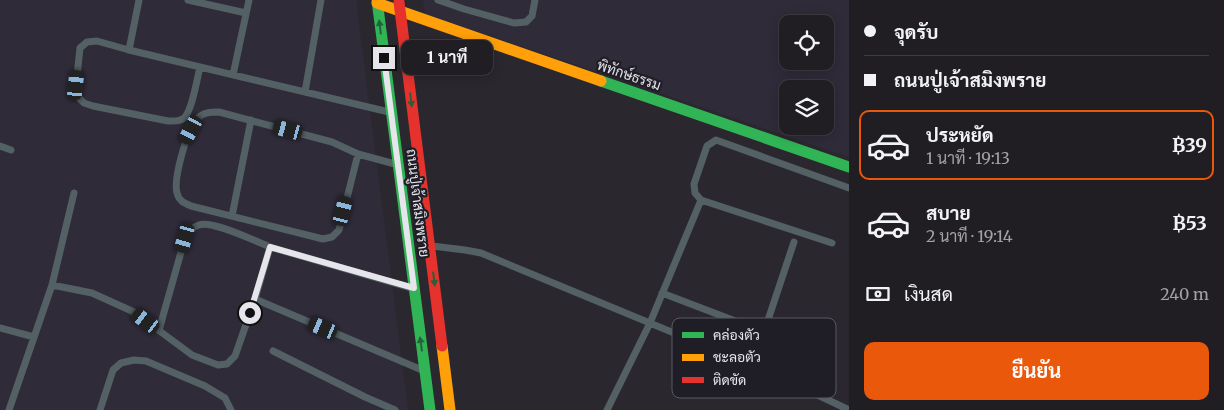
<!DOCTYPE html>
<html lang="th">
<head>
<meta charset="utf-8">
<style>
  :root { --surface:#201e22; --page:#28272a; --text:#f1f3f6; --muted:#a2a2a5; --line:#3d3c40; --accent:#ea580c }
  body { margin:0; font-family:Merriweather,Sarabun,serif; background:var(--page); color:var(--text); height:100vh; display:flex; flex-direction:column; font-size:19px; white-space:nowrap }
  * { box-sizing:border-box; margin:0 }
  p { font-size:16px; color:var(--muted) }
  .icon { flex:none; width:28px; height:28px; fill:none; stroke:currentColor; stroke-width:2; stroke-linecap:round; stroke-linejoin:round }
  .map { position:relative; flex:1; overflow:hidden }
  .panel { display:flex; flex-direction:column; background:var(--surface); width:375px }
  .panel>* { flex:none }
  .hud { display:grid; align-content:center; height:110px; padding:0 15px; background:var(--surface) }
  .fabs { position:absolute; left:779px; top:15px; display:grid; gap:10px }
  .fabs a { display:grid; place-items:center; width:55px; height:55px; border-radius:10px; background:var(--surface); box-shadow:0 2px 12px #0003,0 0 0 1px var(--line); font-size:25px }
  .end { position:absolute; width:22px; height:22px; margin:-11px; border:6px solid #e6e5eb; background:#111; box-shadow:0 0 0 2px #111 }
  .from { border-radius:50% }
  .bubble { position:absolute; height:35px; border-radius:10px; background:var(--surface); box-shadow:0 2px 12px #0003,0 0 0 1px var(--line); font-size:16px; font-weight:700; line-height:35px; text-align:center }
  .car { position:absolute; width:15px; height:30px; margin:-15px -8px; border-radius:6px; box-shadow:0 0 4px 1px #0007; background:linear-gradient(#222 24%,#8ab4d8 0 40%,#222 0 76%,#8ab4d8 0 86%,#222 0) }
  .hud b { display:flex; align-items:center; gap:18px; height:48px; font-size:19px }
  .hud b+b { border-top:1px solid var(--line) }
  .hud i { width:12px; height:12px; background:var(--text) }
  ul { padding:0; list-style:none }
  li { display:flex; align-items:center; gap:15px; height:70px; margin:0 10px 8px; padding:0 5px; border:2px solid transparent; border-radius:10px }
  li div { flex:1 }
  li b { display:block; font-size:19px }
  li em { font-style:normal; font-weight:700 }
  li.selected { border-color:var(--accent) }
  li>.icon { width:45px; height:45px; stroke-width:1.5 }
  .pay { display:flex; align-items:center; gap:12px; height:55px; padding:0 15px; font-size:19px }
  .pay p { margin-inline-start:auto }
  .primary-button { display:flex; gap:10px; margin-top:auto; padding:10px 15px }
  .primary-button a { flex:1; height:58px; border-radius:10px; background:var(--accent); color:#fff; font-size:20px; font-weight:700; line-height:58px; text-align:center }
  main { display:flex; flex:1; min-height:0 }
  .map>svg:first-child { display:block }
  .built { fill:#2f2b39; fill-rule:evenodd }
  .lines { fill:none; stroke-linecap:round; stroke-linejoin:round }
  .lane { stroke:#536064; stroke-width:7 }
  .fast { stroke:#30b455; stroke-width:11 }
  .slow { stroke:#ff9f0a; stroke-width:11 }
  .jam { stroke:#e5322d; stroke-width:11 }
  .oneway { fill:#27613b }
  .route { stroke:#e6e5eb; stroke-width:6 }
  .labels { text-anchor:middle; dominant-baseline:central; stroke-width:4.5; stroke-linejoin:round; paint-order:stroke }
  .street-label { font-size:14px; fill:#e6e5eb; stroke:#1f1d26 }
  .key { fill:#1f1d26; stroke:#5b5961; stroke-width:1 }
  .key-label { font-size:14px; fill:#e6e5eb }
</style>
</head>
<body>
<main>
<div class="map">
<svg width="849" height="410" viewBox="0 0 849 410">
  <rect width="100%" height="100%" fill="#2a282e"/>
  <!-- built -->
  <path class="built" d="M0,0h356l52,410h-408z
    M423,0h426v157l-424,-143zM788,24h37v37h-37zM788,89h37v37h-37z"/>
  <g class="lines">
    <!-- lane -->
    <path class="lane" d="M188,0l58,13
      M438,0l26,9 50,14 12,-1 6,-6 3,-16
      M129,50l10,-50
      M200,67c-3,12 -8,44 -16,51 -5,4 -10,3 -16,3l-75,-15 -9,-3 -7,-7 -1,-11 4,-37 7,-6 10,-1 32,9 260,62
      M233,75l16,-75
      M305,92l16,-92
      M0,146l11,4
      M358,154l-26,-12 -113,-30c-8,0 -16,0 -22,7 -10,11 -24,60 -20,74 2,8 7,10 14,13l132,33 9,-2 7,-7 19,-76 37,10
      M232,216l19,-96
      M832,243l-131,-43 -6,-7 -1,-9 13,-38 9,-6 133,48
      M432,246l33,4 16,3 297,123 71,34
      M52,285l22,-92
      M411,288l-141,-41 -15,52 167,71
      M662,293l102,39c24,13 18,22 14,44
      M0,328l34,9
      M159,330l26,-92c4,-6 7,-11 14,-13 13,-5 56,16 71,22
      M764,332l30,-90
      M273,351l92,46 30,13
      M9,410l43,-125 40,8 42,19 58,43 26,10 9,-1 8,-8 20,-57
      M100,410l13,-40 8,-7 13,-3 12,1 59,25 20,12 6,12
      M607,410l43,-87 51,-123"/>
    <!-- fast -->
    <path class="fast" d="M377,0l53,410
      M601,81l248,86"/>
    <!-- slow -->
    <path class="slow" d="M377,3l224,78
      M442,346l8,64"/>
    <!-- jam -->
    <path class="jam" d="M399,2l43,344"/>
  </g>
  <!-- one-way arrows -->
  <defs><path id="oneway-solid" d="M-6-.8H1V-3.2L6.5 0L1 3.2V.8H-6Z" transform="scale(1.25)"/></defs>
  <g class="oneway">
    <use href="#oneway-solid" transform="translate(380 27) rotate(-97)"/>
    <use href="#oneway-solid" transform="translate(411 100) rotate(83)"/>
    <use href="#oneway-solid" transform="translate(434 279) rotate(83)"/>
    <use href="#oneway-solid" transform="translate(421 344) rotate(-98)"/>
  </g>
  <g class="lines">
    <!-- route -->
    <path class="route" d="M250,313l20,-66 144,41 -30,-230"/>
  </g>
  <g class="labels">
    <!-- street labels -->
    <g class="street-label">
      <text transform="translate(629 75) rotate(19)">พิทักษ์ธรรม</text>
      <text transform="translate(418 203) rotate(83)">ถนนปู่เจ้าสมิงพราย</text>
    </g>
  </g>
  <!-- legend -->
  <rect x="672" y="318" width="164" height="80" rx="8" class="key"/>
  <rect x="682" y="332" width="22" height="6" fill="#30b455"/>
  <rect x="682" y="354" width="22" height="7" fill="#ff9f0a"/>
  <rect x="682" y="377" width="22" height="6" fill="#e5322d"/>
  <g class="key-label">
    <text x="713" y="340">คล่องตัว</text>
    <text x="713" y="362">ชะลอตัว</text>
    <text x="713" y="385">ติดขัด</text>
  </g>
</svg>
<div class="fabs">
<a><svg class="icon" aria-label="locate" viewBox="0 0 24 24"><circle cx="12" cy="12" r="6"/><path d="M12 2v4M12 18v4M2 12h4M18 12h4"/></svg></a>
<a><svg class="icon" aria-label="layers" viewBox="0 0 24 24"><path d="M12 4l9 5-9 5-9-5zM3 14l9 5 9-5"/></svg></a>
</div>
<i class="end from" style="left:250px;top:313px"></i>
<i class="end" style="left:384px;top:58px"></i>
<div class="bubble" style="left:401px;top:40px;width:92px">1 นาที</div>
<i class="car" style="left:76px;top:85px;rotate:6deg"></i>
<i class="car" style="left:191px;top:130px;rotate:208deg"></i>
<i class="car" style="left:288px;top:130px;rotate:285deg"></i>
<i class="car" style="left:343px;top:211px;rotate:14deg"></i>
<i class="car" style="left:185px;top:238px;rotate:196deg"></i>
<i class="car" style="left:146px;top:321px;rotate:306deg"></i>
<i class="car" style="left:323px;top:328px;rotate:293deg"></i>
</div>
<section class="panel">
<div class="hud">
<b><i class="from"></i>จุดรับ</b>
<b><i></i>ถนนปู่เจ้าสมิงพราย</b>
</div>
<ul>
<li class="selected"><svg class="icon" aria-label="car" viewBox="0 0 24 24"><path d="M5 17H2v-5l4-1 3-4h7l3 4 3 1v5h-3M9 17h6M6 11h13"/><circle cx="7" cy="17" r="2"/><circle cx="17" cy="17" r="2"/></svg><div><b>ประหยัด</b><p>1 นาที · 19:13</p></div><em>฿39</em></li>
<li><svg class="icon" aria-label="car" viewBox="0 0 24 24"><path d="M5 17H2v-5l4-1 3-4h7l3 4 3 1v5h-3M9 17h6M6 11h13"/><circle cx="7" cy="17" r="2"/><circle cx="17" cy="17" r="2"/></svg><div><b>สบาย</b><p>2 นาที · 19:14</p></div><em>฿53</em></li>
</ul>
<div class="pay"><svg class="icon" aria-label="cash" viewBox="0 0 24 24"><path d="M3 7h18v10H3z"/><circle cx="12" cy="12" r="2"/></svg>เงินสด<p>240 m</p></div>
<div class="primary-button"><a>ยืนยัน</a></div>
</section>
</main>
</body>
</html>
